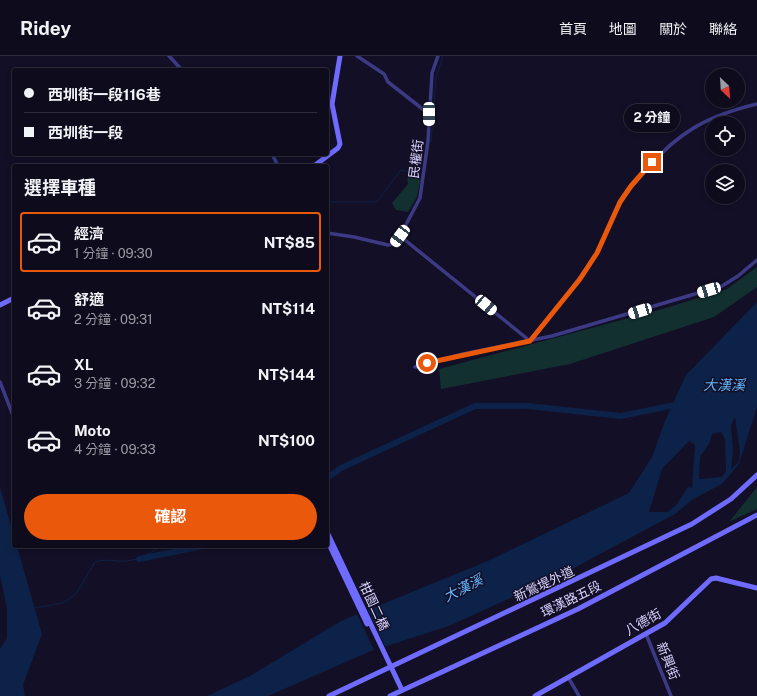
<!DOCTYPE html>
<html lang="zh-TW">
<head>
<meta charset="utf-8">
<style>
  :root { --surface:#0e0b1c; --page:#1c1929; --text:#f1f3f6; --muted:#9b9ba3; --line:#2e2b3b; --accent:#ea580c }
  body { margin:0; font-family:"Public Sans","Noto Sans TC",sans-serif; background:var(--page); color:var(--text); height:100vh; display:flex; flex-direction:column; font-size:15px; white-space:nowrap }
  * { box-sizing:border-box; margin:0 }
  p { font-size:13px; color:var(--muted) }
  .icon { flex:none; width:22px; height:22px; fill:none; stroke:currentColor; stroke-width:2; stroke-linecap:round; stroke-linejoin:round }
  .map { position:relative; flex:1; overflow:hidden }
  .side { position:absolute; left:12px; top:108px; width:317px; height:384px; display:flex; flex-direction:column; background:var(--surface); border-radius:4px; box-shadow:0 2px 6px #0003,0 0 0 1px var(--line) }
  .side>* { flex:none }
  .hud { position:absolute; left:12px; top:12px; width:317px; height:88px; border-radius:4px; box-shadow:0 2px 6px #0003,0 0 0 1px var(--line); display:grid; align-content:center; height:88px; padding:0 12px; background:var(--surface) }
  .needle { width:26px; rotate:155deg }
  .buttons { position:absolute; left:705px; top:12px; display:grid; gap:8px }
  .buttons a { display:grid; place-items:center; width:40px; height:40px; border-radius:50%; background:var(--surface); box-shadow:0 2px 6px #0003,0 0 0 1px var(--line); font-size:20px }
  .end { position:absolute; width:18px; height:18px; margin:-9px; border:5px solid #ea580c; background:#fff; box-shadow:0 0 0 2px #fff }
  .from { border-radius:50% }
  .bubble { position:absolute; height:28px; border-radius:14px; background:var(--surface); box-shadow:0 2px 6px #0003,0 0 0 1px var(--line); font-size:13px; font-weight:700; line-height:28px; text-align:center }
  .car { position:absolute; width:12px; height:24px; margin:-12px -6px; border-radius:5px; box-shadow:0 0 3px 1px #0007; background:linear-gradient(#fff 24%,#345 0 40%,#fff 0 76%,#345 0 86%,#fff 0) }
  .hud b { display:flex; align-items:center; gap:14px; height:38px; font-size:15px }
  .hud b+b { border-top:1px solid var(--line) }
  .hud i { width:10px; height:10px; background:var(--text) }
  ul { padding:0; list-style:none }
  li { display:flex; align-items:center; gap:12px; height:60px; margin:0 8px 6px; padding:0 4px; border:2px solid transparent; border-radius:4px }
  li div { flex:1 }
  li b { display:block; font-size:15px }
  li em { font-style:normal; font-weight:700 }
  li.selected { border-color:var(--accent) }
  li>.icon { width:36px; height:36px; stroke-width:1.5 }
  h2 { padding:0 12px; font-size:18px; line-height:48px }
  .primary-button { display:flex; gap:8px; margin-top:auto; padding:8px 12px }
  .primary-button a { flex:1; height:46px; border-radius:24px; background:var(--accent); color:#fff; font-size:16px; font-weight:700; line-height:46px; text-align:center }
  header { display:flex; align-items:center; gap:24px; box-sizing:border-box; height:56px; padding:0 20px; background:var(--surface); border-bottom:1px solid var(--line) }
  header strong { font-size:19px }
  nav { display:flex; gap:22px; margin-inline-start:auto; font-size:14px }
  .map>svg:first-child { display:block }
  .green { fill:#12302f }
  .water { fill:#0c2248; fill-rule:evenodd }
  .pier { fill:#130f26 }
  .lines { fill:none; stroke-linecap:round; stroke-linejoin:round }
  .stream { stroke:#0c2248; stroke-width:1 }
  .river { stroke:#0c2248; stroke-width:6 }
  .street { stroke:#3d3a85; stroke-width:3.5 }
  .secondary { stroke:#6f6bff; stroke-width:5 }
  .secondary-bridge { stroke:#6f6bff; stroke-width:5 }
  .route { stroke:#ea580c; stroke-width:5 }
  .labels { text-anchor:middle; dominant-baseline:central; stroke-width:3; stroke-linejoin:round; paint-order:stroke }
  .street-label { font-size:13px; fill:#d9d4ff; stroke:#130f26 }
  .water-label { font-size:14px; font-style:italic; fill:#62b6ff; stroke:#130f26 }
</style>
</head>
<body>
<header>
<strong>Ridey</strong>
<nav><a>首頁</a><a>地圖</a><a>關於</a><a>聯絡</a></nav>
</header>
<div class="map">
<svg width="757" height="640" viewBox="0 0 757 640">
  <rect width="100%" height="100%" fill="#130f26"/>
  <!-- green -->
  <path class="green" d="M407,119l14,2 -4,20 -9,15 -12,-2 -4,-7 16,-19z
    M757,211v20l-43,30 -144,47 -129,25 -2,-20 227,-61 61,-19z
    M757,431v22l-28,13z"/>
  <!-- water -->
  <path class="water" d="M757,246v105l-18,57 -17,20 -29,15 -18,15 -116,62 -110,50 -78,25 -103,45h-61l43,-20 91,-55 149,-61 139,-67 23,-36 13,-36 21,-46zM735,361l5,36 -1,9 -8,7 2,-18 -2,-26zM721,376l4,7 1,33 -5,5 -22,2 1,-22 9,-13 3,-10zM689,385l6,4 -3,43 -4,-1 -11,17 -9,8h-19l13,-43z
    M0,431l14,49v10h3l25,88 -19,51 2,11h-25v-47l7,-11v-29l-7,-34z"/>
  <!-- pier -->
  <path class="pier" d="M367,552l19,40 -11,4 -19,-40z"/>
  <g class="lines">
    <!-- stream -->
    <path class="stream" d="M431,86l5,-64 7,-22
      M327,146h50l24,-32 14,3 7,-5
      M34,552l29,-5 13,-9 19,-32c11,-4 20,0 31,-1 13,-1 25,-8 35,-15"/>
    <!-- river -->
    <path class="river" d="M327,422l14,-10 134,-62h53l93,10 59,-12
      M139,503l64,-13"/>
    <!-- street -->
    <path class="street" d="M169,0l13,14
      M357,0l27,18 4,8 41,32
      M272,98l6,12
      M327,177l27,4 34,8 6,-1 6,-8 20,-38 8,-57 4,-68 6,-17
      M400,180l130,105
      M530,285c23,-28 46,-56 66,-87 10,-16 15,-36 25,-52 6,-11 15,-21 24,-31 33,-39 62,-55 112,-67
      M415,311l48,-13 89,-18 170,-50 16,-10 19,-16
      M0,326l14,36
      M646,578l25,62
      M568,621l11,19"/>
    <!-- secondary -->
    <path class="secondary" d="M314,110l24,-18 2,-4 -8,-40 8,-48
      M0,249l14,-7
      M329,640l363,-172 39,-25 26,-24
      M390,640l188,-87 179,-94
      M535,640l130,-73 46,-44 5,-1 41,10"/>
    <!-- secondary-bridge -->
    <path class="secondary-bridge" d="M327,476l75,158
      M327,484l40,84"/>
  </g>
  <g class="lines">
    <!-- route -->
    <path class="route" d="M427,307l103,-22 50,-62 17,-26 23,-51 11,-16 21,-24"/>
  </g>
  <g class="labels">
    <!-- street labels -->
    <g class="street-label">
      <text transform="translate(416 103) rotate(-83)">民權街</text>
      <text transform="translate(544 528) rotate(-25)">新鶯堤外道</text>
      <text transform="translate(571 543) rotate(-26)">環漢路五段</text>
      <text transform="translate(374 550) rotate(65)">柑園二橋</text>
      <text transform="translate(643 566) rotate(-30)">八德街</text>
      <text transform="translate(668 605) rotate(68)">新興街</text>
    </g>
    <!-- water labels -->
    <g class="water-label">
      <text x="724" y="329">大漢溪</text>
      <text transform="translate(463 532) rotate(-27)">大漢溪</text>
    </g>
  </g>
</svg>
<div class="buttons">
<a><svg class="needle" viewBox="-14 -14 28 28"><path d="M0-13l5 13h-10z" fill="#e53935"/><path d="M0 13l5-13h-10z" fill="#9b9ba3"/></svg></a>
<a><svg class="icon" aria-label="locate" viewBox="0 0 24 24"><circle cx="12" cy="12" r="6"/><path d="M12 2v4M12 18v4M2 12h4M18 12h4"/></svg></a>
<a><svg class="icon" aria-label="layers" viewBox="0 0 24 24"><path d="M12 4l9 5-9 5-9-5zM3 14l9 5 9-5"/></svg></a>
</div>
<i class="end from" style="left:427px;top:307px"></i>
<i class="end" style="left:652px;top:106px"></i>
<div class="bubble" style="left:624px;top:48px;width:56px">2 分鐘</div>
<i class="car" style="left:429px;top:58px;rotate:180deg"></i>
<i class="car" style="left:400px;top:180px;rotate:217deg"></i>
<i class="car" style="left:709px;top:234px;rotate:253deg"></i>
<i class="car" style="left:486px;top:249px;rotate:130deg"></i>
<i class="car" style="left:640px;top:255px;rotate:253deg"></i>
<div class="hud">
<b><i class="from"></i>西圳街一段116巷</b>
<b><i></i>西圳街一段</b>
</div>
<section class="side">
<h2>選擇車種</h2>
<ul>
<li class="selected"><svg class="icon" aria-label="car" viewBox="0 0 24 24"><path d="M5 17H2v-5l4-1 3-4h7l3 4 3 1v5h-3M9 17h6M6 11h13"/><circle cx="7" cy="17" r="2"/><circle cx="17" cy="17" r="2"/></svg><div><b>經濟</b><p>1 分鐘 · 09:30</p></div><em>NT$85</em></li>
<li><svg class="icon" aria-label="car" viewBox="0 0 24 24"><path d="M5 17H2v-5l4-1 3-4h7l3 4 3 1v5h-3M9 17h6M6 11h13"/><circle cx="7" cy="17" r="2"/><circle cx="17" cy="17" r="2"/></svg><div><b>舒適</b><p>2 分鐘 · 09:31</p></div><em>NT$114</em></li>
<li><svg class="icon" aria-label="car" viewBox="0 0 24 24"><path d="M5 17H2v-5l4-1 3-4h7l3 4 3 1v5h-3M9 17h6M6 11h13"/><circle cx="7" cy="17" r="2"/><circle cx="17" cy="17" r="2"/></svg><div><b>XL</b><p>3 分鐘 · 09:32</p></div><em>NT$144</em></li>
<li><svg class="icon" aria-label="car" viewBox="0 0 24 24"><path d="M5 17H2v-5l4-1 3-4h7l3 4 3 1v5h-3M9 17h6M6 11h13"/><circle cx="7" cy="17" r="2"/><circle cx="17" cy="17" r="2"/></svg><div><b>Moto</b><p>4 分鐘 · 09:33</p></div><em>NT$100</em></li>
</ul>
<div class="primary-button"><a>確認</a></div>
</section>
</div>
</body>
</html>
